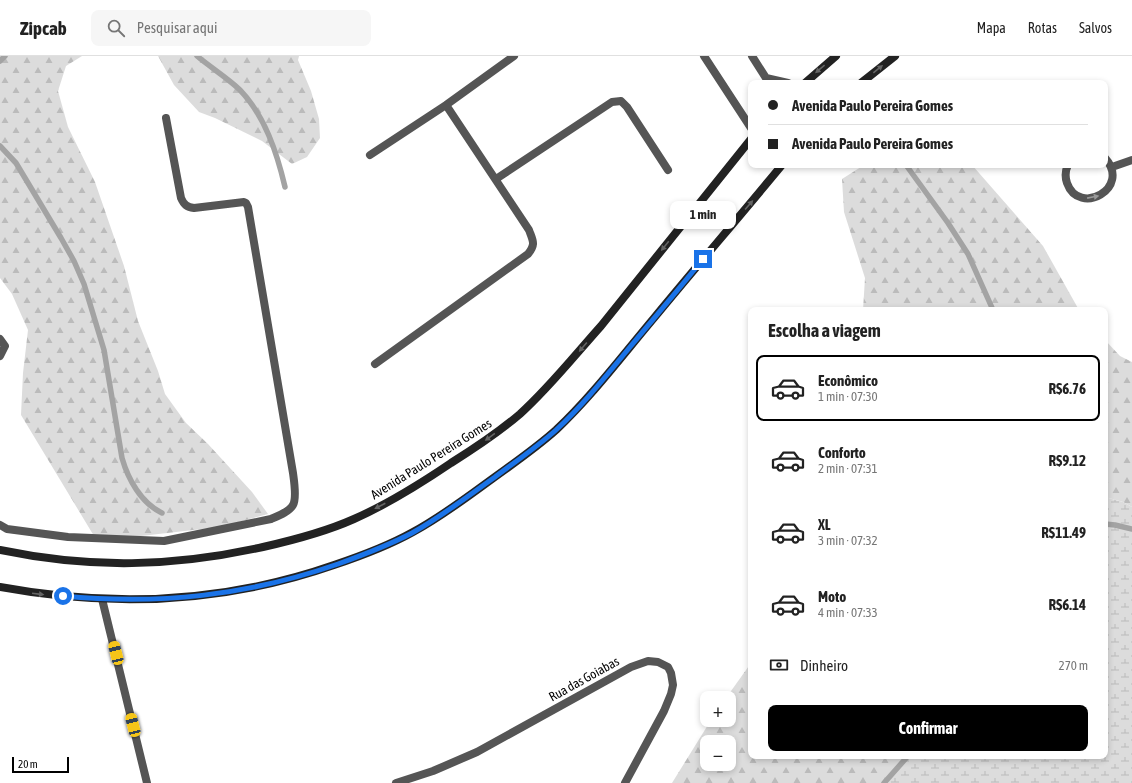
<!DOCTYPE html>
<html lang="pt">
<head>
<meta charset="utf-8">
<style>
  :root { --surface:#fff; --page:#f6f6f6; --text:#222; --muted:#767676; --line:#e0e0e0; --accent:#000 }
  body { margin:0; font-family:"Asap Condensed",sans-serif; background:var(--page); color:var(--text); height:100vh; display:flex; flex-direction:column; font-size:15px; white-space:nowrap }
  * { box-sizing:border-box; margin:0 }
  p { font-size:13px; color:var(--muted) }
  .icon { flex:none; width:22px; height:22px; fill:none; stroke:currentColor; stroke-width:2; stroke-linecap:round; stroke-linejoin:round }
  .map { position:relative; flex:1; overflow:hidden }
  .side { position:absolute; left:748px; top:251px; width:360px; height:452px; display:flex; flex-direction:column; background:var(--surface); border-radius:8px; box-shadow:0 2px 6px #0003 }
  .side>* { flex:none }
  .guide { position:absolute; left:748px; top:24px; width:360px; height:88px; border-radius:8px; box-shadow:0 2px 6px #0003; display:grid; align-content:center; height:88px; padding:0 20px; background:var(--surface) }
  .controls { position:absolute; left:700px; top:635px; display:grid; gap:8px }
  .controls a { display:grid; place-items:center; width:36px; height:36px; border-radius:8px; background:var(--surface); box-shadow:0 2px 6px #0003; font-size:20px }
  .scale { position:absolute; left:12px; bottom:10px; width:57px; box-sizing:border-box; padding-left:4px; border:2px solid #000; border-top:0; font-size:11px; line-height:14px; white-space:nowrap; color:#000; -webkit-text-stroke:3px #fff; paint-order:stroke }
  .end { position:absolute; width:18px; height:18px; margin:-9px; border:5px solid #1a73e8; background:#fff; box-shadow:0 0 0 2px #fff }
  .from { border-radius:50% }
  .bubble { position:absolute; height:28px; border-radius:8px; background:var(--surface); box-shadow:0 2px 6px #0003; font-size:13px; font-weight:700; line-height:28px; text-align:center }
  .car { position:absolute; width:12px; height:24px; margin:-12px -6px; border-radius:5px; box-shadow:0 0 3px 1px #0007; background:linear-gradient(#f5c518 24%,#345 0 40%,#f5c518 0 76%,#345 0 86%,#f5c518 0) }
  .guide b { display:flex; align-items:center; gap:14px; height:38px; font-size:15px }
  .guide b+b { border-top:1px solid var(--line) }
  .guide i { width:10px; height:10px; background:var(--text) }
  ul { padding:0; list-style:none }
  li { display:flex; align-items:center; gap:12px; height:66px; margin:0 8px 6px; padding:0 12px; border:2px solid transparent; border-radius:8px }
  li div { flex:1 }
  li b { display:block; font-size:15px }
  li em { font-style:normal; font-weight:700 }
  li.current { border-color:var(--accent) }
  li>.icon { width:36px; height:36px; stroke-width:1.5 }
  h2 { padding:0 20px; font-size:18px; line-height:48px }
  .pay { display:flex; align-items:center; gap:10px; height:44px; padding:0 20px; font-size:15px }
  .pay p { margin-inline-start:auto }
  .cta { display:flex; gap:8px; margin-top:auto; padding:8px 20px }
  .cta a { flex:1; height:46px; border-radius:8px; background:var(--accent); color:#fff; font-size:16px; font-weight:700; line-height:46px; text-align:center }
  header { display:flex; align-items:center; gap:24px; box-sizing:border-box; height:56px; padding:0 20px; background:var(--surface); border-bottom:1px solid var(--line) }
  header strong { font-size:19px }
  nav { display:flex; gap:22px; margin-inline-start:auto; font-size:14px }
  .search { width:280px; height:36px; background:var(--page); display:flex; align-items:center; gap:10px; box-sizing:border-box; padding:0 14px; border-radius:8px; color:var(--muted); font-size:15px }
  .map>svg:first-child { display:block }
  .forest { fill:url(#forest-firs); fill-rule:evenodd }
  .wetland { fill:url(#wetland-marsh) }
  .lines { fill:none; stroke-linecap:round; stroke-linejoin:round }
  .stream { stroke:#a3a3a3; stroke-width:5.5 }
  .minor { stroke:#555; stroke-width:8 }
  .tertiary { stroke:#555; stroke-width:8 }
  .secondary { stroke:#222; stroke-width:8 }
  .oneway { fill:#646464 }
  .oneway2 { fill:#999 }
  .route { stroke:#1a73e8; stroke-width:5 }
  .labels { text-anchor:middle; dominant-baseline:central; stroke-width:3; stroke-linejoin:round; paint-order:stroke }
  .street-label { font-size:13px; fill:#000; stroke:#fff }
</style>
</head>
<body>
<header>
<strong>Zipcab</strong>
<div class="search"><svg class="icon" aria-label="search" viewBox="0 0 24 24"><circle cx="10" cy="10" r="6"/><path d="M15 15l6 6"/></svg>Pesquisar aqui</div>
<nav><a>Mapa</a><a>Rotas</a><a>Salvos</a></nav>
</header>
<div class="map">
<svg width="1132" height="727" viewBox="0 0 1132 727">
  <defs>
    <pattern id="forest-firs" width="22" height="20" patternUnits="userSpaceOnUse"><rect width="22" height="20" fill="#dcdcdc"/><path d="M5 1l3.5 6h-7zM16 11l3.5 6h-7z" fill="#bbb"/></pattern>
    <pattern id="wetland-marsh" width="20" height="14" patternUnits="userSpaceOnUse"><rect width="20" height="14" fill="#dcdcdc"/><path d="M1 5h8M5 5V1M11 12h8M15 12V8" fill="none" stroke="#bbb"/></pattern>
  </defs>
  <rect width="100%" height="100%" fill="#fff"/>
  <!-- forest -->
  <path class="forest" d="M0,0h82l-16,10 -8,25 10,36 27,55 29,84 14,55 20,50 7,23 21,29 22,21 44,48 16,22 -48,13 -123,14 -76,-126 2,-42 5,-43 -16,-36 -12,-16z
    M158,0h141l-1,4 13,31 8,28 1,19 -13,19 -15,7 -30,-23 -47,-23 -16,-6 -25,-27z
    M864,109h108l71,81 36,64h-216l2,-32 -21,-66 -2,-33z
    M1105,284l15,16 12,6v145l-9,-5 -18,-5z
    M751,607v93h156l-23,27h-212l39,-63h18v-22h-3zM707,686h22v22h-22z"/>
  <!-- wetland -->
  <path class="wetland" d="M1105,441l18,5 9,5v276h-248l23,-27h198z"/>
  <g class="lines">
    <!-- stream -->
    <path class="stream" d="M197,0c13,11 32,23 43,34 25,26 37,63 45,97
      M0,5l5,-5
      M0,90l16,17 45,75 13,23 10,23 20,66 18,108c6,21 19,45 40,55
      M906,109l42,58 20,31 25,56
      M1105,468l10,1 17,4
      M884,727l24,-27"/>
    <!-- minor -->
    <path class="minor" d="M752,0l14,22 22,5
      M370,99l76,-50 68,-49
      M1068,109c-3,6 -3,12 -1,18 12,34 65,5 38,-25
      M1112,111l20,-7
      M496,123l116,-77 9,-1 6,6 41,63
      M0,283l5,7 -5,10
      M375,308l153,-110c8,-10 5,-13 1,-24l-83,-125
      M0,469l7,4 61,8 96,4 107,-22c7,-3 18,-7 22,-14 4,-7 1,-24 0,-32l-45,-266 -2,-4 -2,-1 -50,6c-7,-1 -10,-3 -13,-10l-15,-80
      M102,543l45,184
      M396,727l37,-12 44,-19 154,-85 17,-6 10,1 10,5 3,6 2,12 -2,9 -7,17 -39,72"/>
    <!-- tertiary -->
    <path class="tertiary" d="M704,0l47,72"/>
    <!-- secondary -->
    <path class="secondary" d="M805,27l31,-27
      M861,27l34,-27
      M0,494c91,19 173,17 263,-3 31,-7 62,-15 91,-28 34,-15 66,-35 97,-56 24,-15 48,-31 69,-49 29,-26 55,-59 81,-88l150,-187
      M0,531c113,21 225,16 334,-22 27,-9 54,-19 79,-33 28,-15 53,-34 79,-53 22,-16 44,-31 64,-49 36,-34 66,-74 98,-112 42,-51 86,-102 128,-153"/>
  </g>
  <!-- one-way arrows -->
  <defs><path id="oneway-solid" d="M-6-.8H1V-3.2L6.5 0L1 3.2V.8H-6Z"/></defs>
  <g class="oneway">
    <use href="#oneway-solid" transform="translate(820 13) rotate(140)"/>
    <use href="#oneway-solid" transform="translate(878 13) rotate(-39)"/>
    <use href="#oneway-solid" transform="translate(749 149) rotate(-49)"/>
    <use href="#oneway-solid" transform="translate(665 190) rotate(129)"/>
    <use href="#oneway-solid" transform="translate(583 291) rotate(130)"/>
    <use href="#oneway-solid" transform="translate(490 381) rotate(144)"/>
    <use href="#oneway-solid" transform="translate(380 450) rotate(153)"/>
    <use href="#oneway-solid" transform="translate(38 538) rotate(7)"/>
  </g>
  <use class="oneway2" href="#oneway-solid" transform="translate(1093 141) rotate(-11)"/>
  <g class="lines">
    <!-- route -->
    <path class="route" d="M63,540c96,9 183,0 275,-32 25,-9 51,-19 74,-31 29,-16 56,-37 83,-56 20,-15 42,-30 61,-47 27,-25 50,-54 74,-83 24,-29 49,-58 73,-88"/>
  </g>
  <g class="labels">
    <!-- street labels -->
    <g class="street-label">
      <text transform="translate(431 403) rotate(-32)">Avenida Paulo Pereira Gomes</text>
      <text transform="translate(584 623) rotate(-29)">Rua das Goiabas</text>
    </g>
  </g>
</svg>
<div class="controls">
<a>+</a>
<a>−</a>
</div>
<div class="scale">20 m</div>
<i class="end from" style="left:63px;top:540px"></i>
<i class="end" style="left:703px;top:203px"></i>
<div class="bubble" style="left:670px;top:145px;width:66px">1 min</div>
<i class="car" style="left:116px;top:597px;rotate:346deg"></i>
<i class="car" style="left:133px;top:669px;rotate:346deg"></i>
<div class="guide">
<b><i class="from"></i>Avenida Paulo Pereira Gomes</b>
<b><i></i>Avenida Paulo Pereira Gomes</b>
</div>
<section class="side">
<h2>Escolha a viagem</h2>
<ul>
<li class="current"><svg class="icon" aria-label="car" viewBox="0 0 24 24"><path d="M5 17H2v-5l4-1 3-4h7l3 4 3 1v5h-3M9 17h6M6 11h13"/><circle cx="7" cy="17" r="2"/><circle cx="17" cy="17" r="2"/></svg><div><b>Econômico</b><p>1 min · 07:30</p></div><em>R$6.76</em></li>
<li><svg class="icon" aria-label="car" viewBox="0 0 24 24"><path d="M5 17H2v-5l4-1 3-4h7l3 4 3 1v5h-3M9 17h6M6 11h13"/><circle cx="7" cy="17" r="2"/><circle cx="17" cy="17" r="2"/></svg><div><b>Conforto</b><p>2 min · 07:31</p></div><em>R$9.12</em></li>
<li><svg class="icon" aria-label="car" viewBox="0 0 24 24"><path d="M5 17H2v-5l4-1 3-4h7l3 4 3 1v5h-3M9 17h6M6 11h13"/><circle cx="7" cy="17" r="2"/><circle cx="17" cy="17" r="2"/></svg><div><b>XL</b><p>3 min · 07:32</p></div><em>R$11.49</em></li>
<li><svg class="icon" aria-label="car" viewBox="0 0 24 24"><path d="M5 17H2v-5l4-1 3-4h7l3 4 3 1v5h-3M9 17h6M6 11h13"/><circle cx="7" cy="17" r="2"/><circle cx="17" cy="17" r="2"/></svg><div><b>Moto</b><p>4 min · 07:33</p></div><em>R$6.14</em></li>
</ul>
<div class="pay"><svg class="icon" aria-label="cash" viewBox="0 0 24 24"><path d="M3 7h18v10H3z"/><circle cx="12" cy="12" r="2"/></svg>Dinheiro<p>270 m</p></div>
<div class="cta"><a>Confirmar</a></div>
</section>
</div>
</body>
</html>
